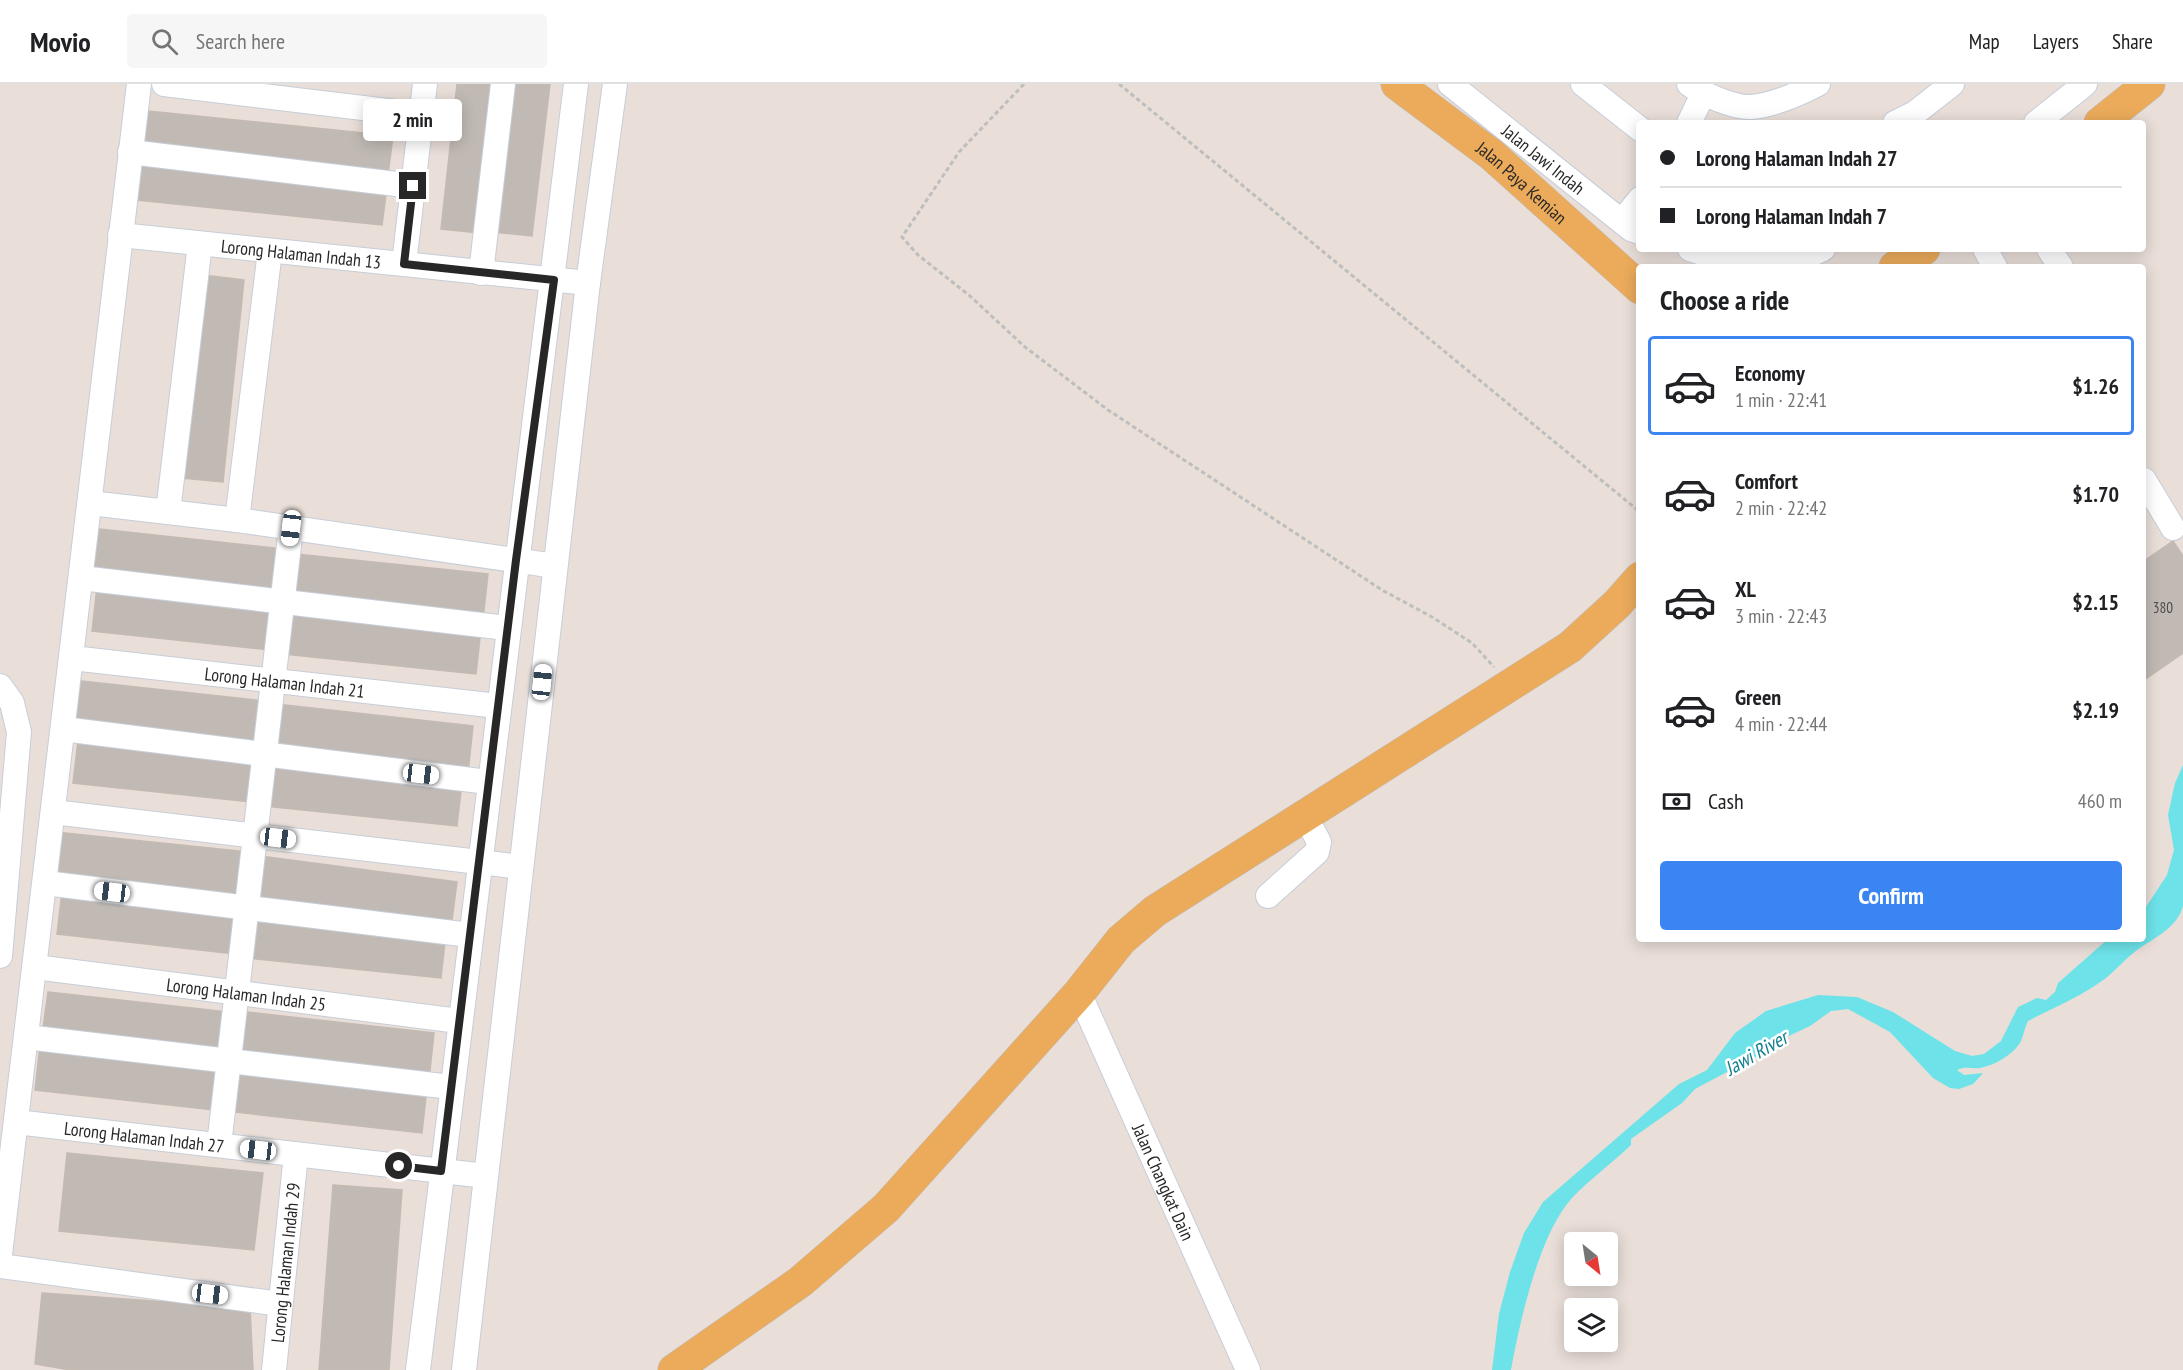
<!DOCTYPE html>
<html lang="en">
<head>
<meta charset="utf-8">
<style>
  :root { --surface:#fff; --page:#f6f6f6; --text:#202124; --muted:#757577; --line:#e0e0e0; --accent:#3b85f3 }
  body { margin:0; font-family:"PT Sans Narrow",sans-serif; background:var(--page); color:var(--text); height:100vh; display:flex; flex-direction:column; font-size:22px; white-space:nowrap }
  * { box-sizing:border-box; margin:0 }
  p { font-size:20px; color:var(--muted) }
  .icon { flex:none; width:33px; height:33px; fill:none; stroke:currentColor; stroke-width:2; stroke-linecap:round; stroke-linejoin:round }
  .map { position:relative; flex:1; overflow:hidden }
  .side { position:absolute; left:1636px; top:180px; width:510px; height:678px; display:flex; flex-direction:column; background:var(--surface); border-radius:6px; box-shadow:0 3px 15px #0003 }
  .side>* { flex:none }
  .banner { position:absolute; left:1636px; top:36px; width:510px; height:132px; border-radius:6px; box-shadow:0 3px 15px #0003; display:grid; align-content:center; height:132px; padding:0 24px; background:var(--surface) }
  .needle { width:39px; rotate:150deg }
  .fabs { position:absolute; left:1564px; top:1148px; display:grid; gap:12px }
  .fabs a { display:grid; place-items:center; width:54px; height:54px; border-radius:6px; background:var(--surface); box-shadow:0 3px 15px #0003; font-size:30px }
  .end { position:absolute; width:27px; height:27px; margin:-14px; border:8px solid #272727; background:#fff; box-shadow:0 0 0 3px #fff }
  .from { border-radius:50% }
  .bubble { position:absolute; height:42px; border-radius:6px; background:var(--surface); box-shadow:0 3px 15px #0003; font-size:20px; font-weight:800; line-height:42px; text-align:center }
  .car { position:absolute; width:18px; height:36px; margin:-18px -9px; border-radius:8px; box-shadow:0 0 4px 2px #0007; background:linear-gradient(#fff 24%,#345 0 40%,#fff 0 76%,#345 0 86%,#fff 0) }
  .banner b { display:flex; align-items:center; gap:21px; height:57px; font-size:22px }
  .banner b+b { border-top:2px solid var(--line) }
  .banner i { width:15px; height:15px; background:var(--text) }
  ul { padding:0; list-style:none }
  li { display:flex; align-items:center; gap:18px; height:99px; margin:0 12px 9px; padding:0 12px; border:3px solid transparent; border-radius:6px }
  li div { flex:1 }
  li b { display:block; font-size:22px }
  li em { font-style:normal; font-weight:800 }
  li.selected { border-color:var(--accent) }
  li>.icon { width:54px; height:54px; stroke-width:1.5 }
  h2 { padding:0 24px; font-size:27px; line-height:72px }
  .pay { display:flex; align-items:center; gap:15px; height:66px; padding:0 24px; font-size:22px }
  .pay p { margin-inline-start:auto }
  .primary-button { display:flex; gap:12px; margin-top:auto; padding:12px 24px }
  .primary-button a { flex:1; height:69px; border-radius:6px; background:var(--accent); color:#fff; font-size:24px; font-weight:800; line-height:69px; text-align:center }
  header { display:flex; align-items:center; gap:36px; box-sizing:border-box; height:84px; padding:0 30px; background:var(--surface); border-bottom:2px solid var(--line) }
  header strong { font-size:28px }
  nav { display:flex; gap:33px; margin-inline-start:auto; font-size:21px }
  .search { width:420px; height:54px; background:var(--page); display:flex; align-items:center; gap:15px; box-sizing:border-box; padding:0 21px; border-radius:6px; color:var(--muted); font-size:22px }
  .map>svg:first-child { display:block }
  .water { fill:#6de3e9 }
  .building { fill:#c1bab4; stroke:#c4bab2; stroke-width:1.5 }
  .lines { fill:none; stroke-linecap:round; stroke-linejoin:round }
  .minor-casing { stroke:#c6ced9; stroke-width:26 }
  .major-casing { stroke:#bebebe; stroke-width:33 }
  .path { stroke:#bebebe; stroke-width:3; stroke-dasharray:4.5 3; stroke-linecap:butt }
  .minor { stroke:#fff; stroke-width:24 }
  .major { stroke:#ebab5b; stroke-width:32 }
  .route { stroke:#272727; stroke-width:8 }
  .labels { text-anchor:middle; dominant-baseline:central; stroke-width:5; stroke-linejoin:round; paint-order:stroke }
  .number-label { font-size:15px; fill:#4e4c4a }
  .street-label { font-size:18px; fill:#272727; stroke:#fff }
  .water-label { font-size:20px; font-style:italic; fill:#117f90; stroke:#fff }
</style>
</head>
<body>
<header>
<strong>Movio</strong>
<div class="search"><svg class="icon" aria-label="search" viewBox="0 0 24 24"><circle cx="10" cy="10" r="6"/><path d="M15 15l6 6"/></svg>Search here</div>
<nav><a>Map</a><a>Layers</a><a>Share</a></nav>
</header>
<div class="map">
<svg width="2183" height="1286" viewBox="0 0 2183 1286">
  <rect width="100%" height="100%" fill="#e9ded8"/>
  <!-- water -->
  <path class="water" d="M2183,681v141c-6,22 -29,32 -46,44 -11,8 -20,19 -31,28 -24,18 -51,29 -78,43 -4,7 -4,15 -8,22 -9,13 -25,22 -40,25 -9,1 -14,-2 -23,2l7,5 19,-2 -10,11 -14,5 -9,-1 -17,-10 -43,-46 -42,-23 -17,2 -21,15 -34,16 -19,14 -62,33 -13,14 -51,36v6c-19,18 -41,34 -59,53 -33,36 -52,123 -61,172h-19l7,-56 11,-42 14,-39 19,-31 136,-118 28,-14 28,-37 31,-22 52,-16 39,2 36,15 62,39 17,5 12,-2 17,-13 17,-34 19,-9 9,2 9,-8 3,-9 50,-44h36v-29l23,-35 7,-25 -6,-35 7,-32z"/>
  <!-- building -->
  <path class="building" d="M457,0h39l-17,149 -38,-4z
    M510,0h40l-18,152 -39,-4z
    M148,27l245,25 -5,39 -244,-26z
    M142,77l245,26 -5,38 -245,-25z
    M203,191l41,5 -21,202 -41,-4z
    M90,444l193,21 -5,44 -193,-20z
    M2173,457l10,15v97l-39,27v-119z
    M296,470l192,20 -5,45 -192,-20z
    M97,503l178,20 -5,43 -178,-19z
    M288,525l193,20 -5,45 -192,-20z
    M72,596l192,21 -5,44 -192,-20z
    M276,620l197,22 -5,47 -197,-21z
    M78,656l178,19 -5,43 -178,-19z
    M270,677l192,21 -5,44 -192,-20z
    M55,748l193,20 -6,45 -192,-21z
    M260,772l197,26 -6,46 -198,-26z
    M62,808l178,19 -5,43 -178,-20z
    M253,829l193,20 -5,45 -193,-20z
    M48,908l179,20 -5,44 -180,-20z
    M238,927l196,22 -5,47 -196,-22z
    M40,962l179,20 -5,44 -179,-20z
    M231,981l196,22 -5,46 -196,-22z
    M67,1069l196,20 -9,77 -195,-19z
    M333,1101l69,5 -13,180h-70z
    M42,1209l208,15 3,62h-183l-35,-6z"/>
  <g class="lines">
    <!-- minor casing -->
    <g class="minor-casing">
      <g id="minor">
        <path d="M164,0l257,31"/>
        <path id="s1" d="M1450,0l181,145 9,3"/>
        <path d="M1583,0l57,45"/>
        <path d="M1689,0c13,10 45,24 62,23 21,-2 48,-13 67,-23"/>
        <path d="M1689,39l14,-29"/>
        <path d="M1895,39l20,-10 37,-29"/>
        <path d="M2036,39l49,-39"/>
        <path d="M130,68l283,34"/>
        <path d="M1622,137l18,-22"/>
        <path id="s2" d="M120,151l468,48"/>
        <path d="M1690,165l37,12 75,-2 21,-10"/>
        <path d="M1985,165l10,18"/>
        <path d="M2049,165l12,18"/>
        <path d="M404,180l21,-180"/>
        <path d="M481,189l22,-189"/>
        <path d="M2144,396l29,48"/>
        <path d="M90,419l147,17 318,46"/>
        <path d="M168,428l32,-268"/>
        <path d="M237,436l33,-269"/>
        <path d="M81,494l426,50"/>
        <path id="s3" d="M72,574l426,48"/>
        <path d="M0,602l12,17 7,29 -19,224"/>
        <path d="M63,645l425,53"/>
        <path d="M53,728l468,55"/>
        <path d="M45,799l425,52"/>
        <path d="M1268,812l49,-44 2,-10 -14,-26"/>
        <path id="s4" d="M35,883l424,54"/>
        <path id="s5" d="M1079,909l169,377"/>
        <path d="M26,953l425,50"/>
        <path id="s6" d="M16,1038l470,54"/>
        <path d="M219,1061l72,-617"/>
        <path d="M0,1170l139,-1170"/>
        <path d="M0,1182l280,38"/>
        <path id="s7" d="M274,1286l22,-216"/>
        <path d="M418,1286l158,-1286"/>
        <path d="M464,1286l124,-1087 27,-199"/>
      </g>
    </g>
    <!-- major casing -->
    <g class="major-casing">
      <g id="major">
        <path id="s8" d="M1397,0l95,71 148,133"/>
        <path d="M2100,39l49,-39"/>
        <path d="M1895,183l29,-18"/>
        <path d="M674,1286l126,-88 86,-74 193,-215 42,-53 34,-29 415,-264 47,-43 23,-26"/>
      </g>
    </g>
    <!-- path -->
    <path class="path" d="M1024,0l-65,68 -57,85 16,18 52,41 55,51 83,63 274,180 50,27 40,26 22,24
      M1119,0l521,428"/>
    <!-- minor -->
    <use href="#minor" class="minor"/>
    <!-- major -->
    <use href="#major" class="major"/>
  </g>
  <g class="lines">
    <!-- route -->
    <path class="route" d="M399,1082l42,5 75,-611 38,-280 -150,-16 9,-78"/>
  </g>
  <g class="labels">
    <!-- number labels -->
    <g class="number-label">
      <text x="2163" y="523">380</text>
    </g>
    <!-- street labels -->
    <g class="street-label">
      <text stroke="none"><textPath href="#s1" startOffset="120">Jalan Jawi Indah</textPath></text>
      <text stroke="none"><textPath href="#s8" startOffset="159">Jalan Paya Kemian</textPath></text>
      <text stroke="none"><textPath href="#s2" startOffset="182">Lorong Halaman Indah 13</textPath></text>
      <text stroke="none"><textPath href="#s3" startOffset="214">Lorong Halaman Indah 21</textPath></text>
      <text stroke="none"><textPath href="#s4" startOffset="213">Lorong Halaman Indah 25</textPath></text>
      <text stroke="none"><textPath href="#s6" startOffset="129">Lorong Halaman Indah 27</textPath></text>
      <text stroke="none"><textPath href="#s5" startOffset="207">Jalan Changkat Dain</textPath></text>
      <text stroke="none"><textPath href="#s7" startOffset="108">Lorong Halaman Indah 29</textPath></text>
    </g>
    <!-- water labels -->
    <g class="water-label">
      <text transform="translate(1756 969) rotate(-30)">Jawi River</text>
    </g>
  </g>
</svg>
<div class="fabs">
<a><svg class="needle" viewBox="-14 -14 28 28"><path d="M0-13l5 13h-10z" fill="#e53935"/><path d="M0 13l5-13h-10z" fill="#757577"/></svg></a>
<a><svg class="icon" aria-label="layers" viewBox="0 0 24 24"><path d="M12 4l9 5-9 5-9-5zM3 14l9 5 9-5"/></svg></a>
</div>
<i class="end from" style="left:399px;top:1082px"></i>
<i class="end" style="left:413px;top:102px"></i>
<div class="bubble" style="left:363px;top:15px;width:99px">2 min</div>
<i class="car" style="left:291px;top:444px;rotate:187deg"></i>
<i class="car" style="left:542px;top:598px;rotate:6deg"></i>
<i class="car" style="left:421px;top:690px;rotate:97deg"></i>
<i class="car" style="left:278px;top:754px;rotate:97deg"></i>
<i class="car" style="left:112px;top:808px;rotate:277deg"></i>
<i class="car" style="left:258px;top:1066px;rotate:277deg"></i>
<i class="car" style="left:210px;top:1210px;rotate:97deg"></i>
<div class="banner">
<b><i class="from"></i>Lorong Halaman Indah 27</b>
<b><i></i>Lorong Halaman Indah 7</b>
</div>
<section class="side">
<h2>Choose a ride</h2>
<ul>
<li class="selected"><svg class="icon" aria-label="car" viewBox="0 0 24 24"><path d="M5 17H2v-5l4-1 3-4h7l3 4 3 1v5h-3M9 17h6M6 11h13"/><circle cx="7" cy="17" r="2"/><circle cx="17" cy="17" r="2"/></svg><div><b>Economy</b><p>1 min · 22:41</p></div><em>$1.26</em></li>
<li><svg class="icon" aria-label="car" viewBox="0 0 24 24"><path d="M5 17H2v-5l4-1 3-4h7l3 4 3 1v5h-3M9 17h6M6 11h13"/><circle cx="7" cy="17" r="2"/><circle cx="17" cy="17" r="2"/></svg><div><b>Comfort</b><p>2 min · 22:42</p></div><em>$1.70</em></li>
<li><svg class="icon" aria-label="car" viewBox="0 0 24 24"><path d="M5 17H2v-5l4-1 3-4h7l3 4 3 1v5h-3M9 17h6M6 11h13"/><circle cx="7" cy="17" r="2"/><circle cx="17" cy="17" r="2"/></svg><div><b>XL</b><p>3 min · 22:43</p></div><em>$2.15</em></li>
<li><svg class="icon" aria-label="car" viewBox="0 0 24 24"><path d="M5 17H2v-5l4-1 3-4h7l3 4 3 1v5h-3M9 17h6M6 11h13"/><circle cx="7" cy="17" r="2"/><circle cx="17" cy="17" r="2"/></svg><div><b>Green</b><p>4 min · 22:44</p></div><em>$2.19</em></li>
</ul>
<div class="pay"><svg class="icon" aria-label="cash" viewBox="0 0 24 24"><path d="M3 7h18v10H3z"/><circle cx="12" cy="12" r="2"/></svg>Cash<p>460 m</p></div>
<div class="primary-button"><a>Confirm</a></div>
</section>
</div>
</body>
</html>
